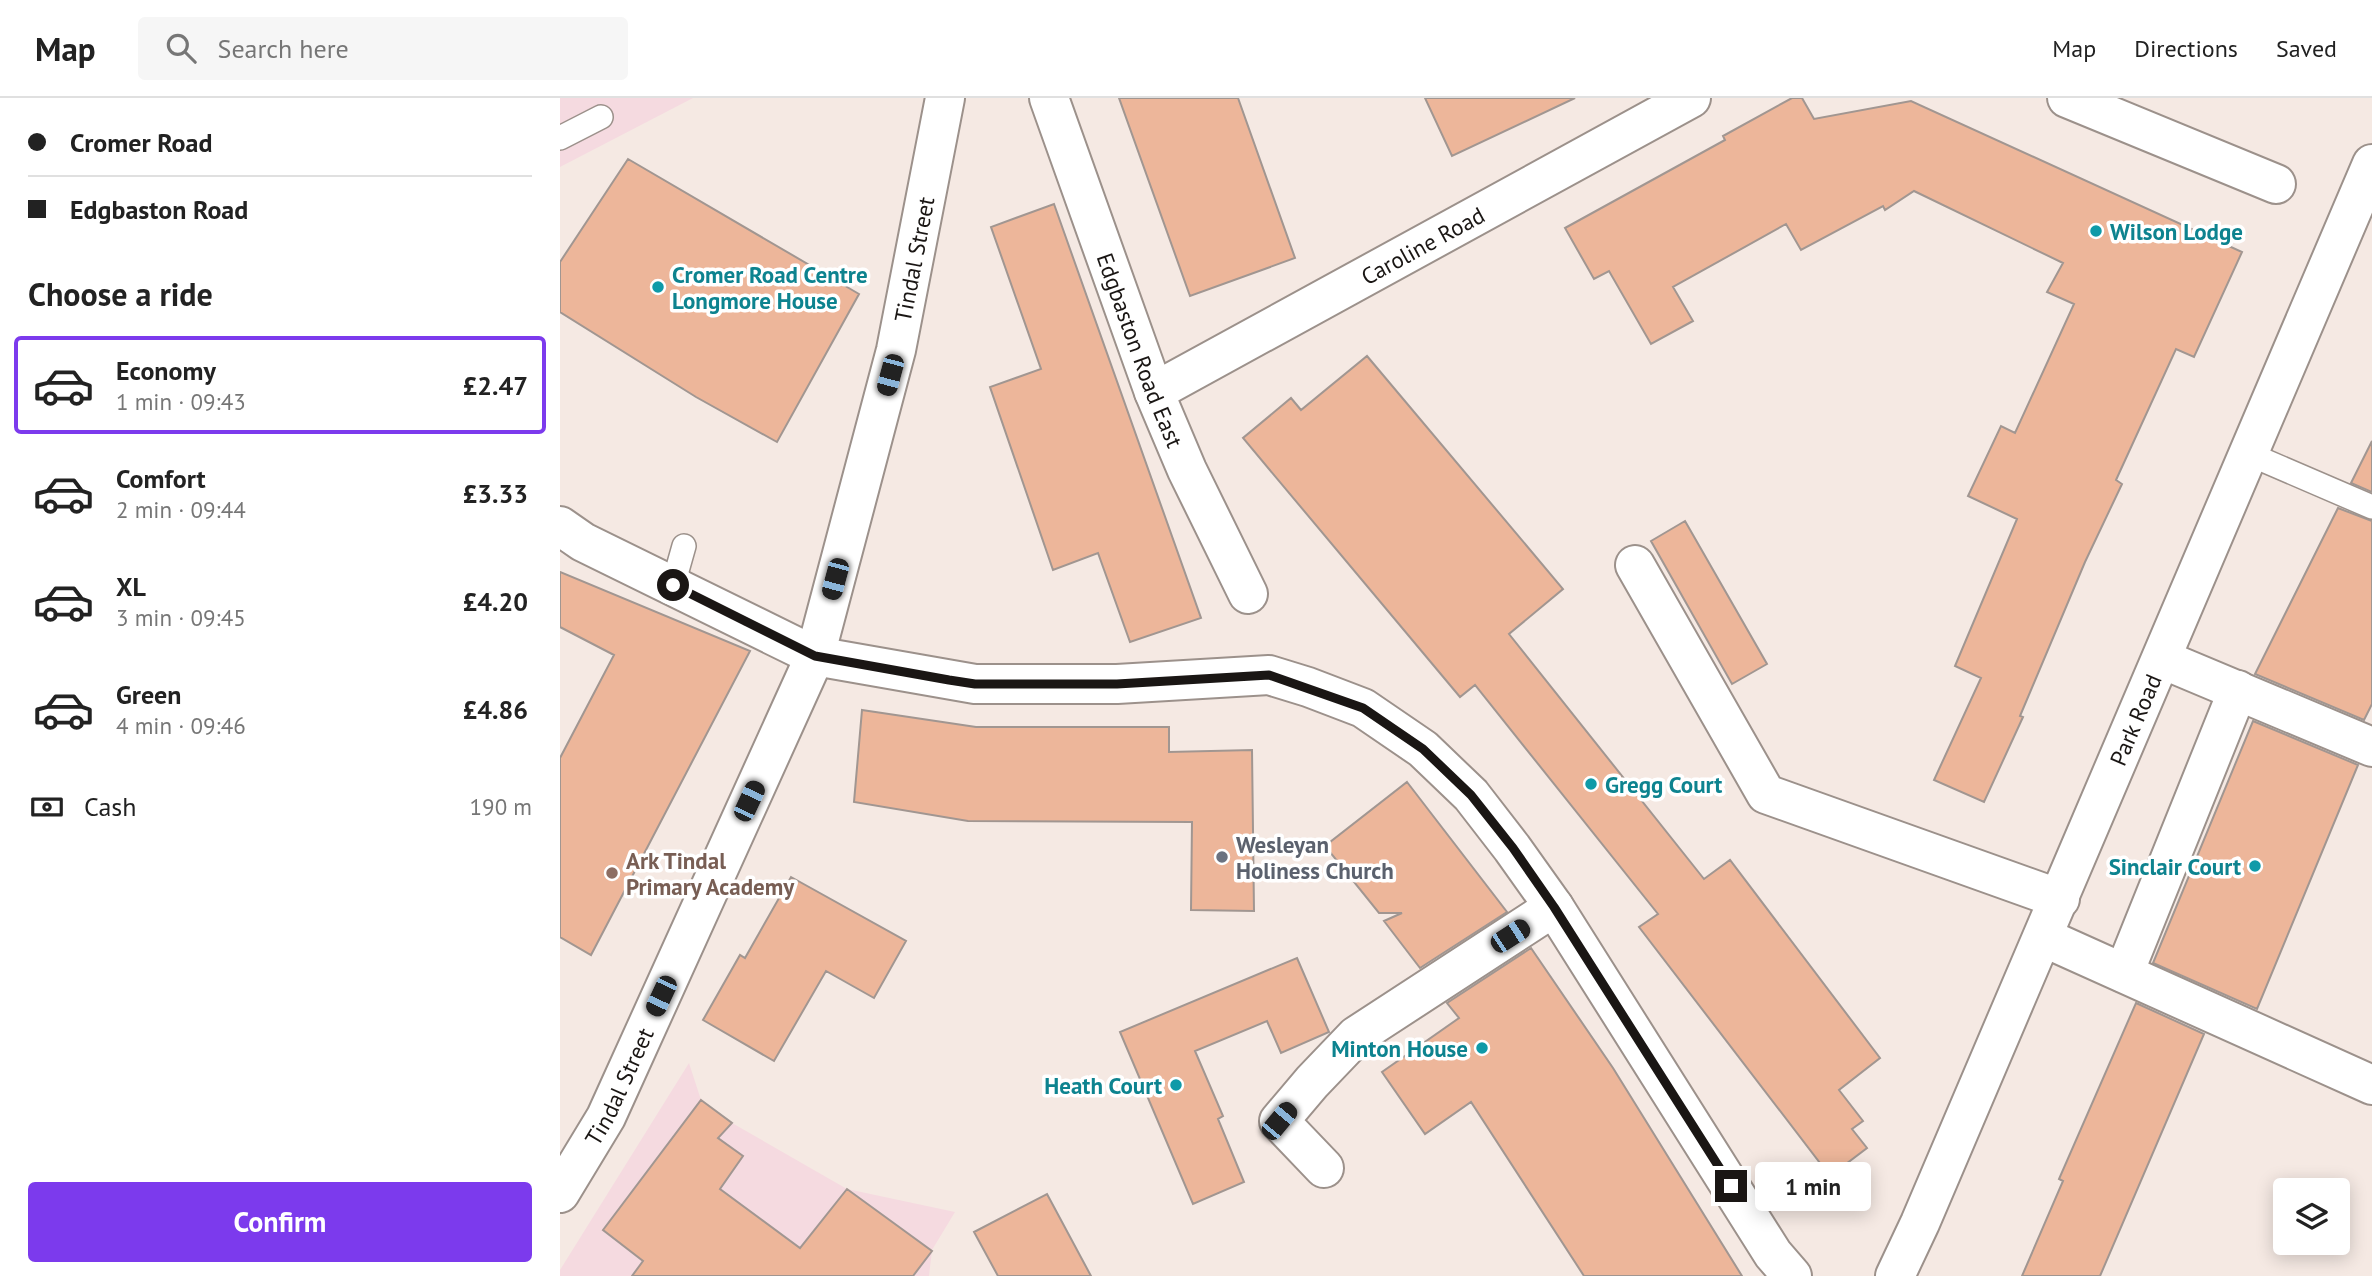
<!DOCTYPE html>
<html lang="en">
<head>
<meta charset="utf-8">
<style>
  :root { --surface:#fff; --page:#f6f6f6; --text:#222; --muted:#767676; --line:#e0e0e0; --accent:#7c3aed }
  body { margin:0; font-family:"PT Sans",sans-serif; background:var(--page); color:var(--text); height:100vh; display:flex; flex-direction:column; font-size:26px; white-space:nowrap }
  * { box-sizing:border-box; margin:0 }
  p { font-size:23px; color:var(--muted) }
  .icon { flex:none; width:38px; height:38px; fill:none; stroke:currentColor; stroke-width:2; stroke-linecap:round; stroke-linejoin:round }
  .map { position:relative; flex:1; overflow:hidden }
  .drawer { display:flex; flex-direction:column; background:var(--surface); width:560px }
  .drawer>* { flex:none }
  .guide { display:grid; align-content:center; height:154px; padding:0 28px; background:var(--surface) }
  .fabs { position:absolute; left:1713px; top:1080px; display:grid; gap:14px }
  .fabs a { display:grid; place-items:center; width:77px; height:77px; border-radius:7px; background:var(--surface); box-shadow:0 4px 18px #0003; font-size:35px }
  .end { position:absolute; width:32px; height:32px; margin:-16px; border:9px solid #1a1614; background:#fff; box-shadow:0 0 0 4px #fff }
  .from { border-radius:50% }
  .bubble { position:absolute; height:49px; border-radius:7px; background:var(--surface); box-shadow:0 4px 18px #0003; font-size:23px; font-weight:600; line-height:49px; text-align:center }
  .car { position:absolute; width:21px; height:42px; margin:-21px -10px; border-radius:9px; box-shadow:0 0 5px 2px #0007; background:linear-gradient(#222 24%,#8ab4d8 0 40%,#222 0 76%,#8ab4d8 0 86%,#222 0) }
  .guide b { display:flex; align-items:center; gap:24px; height:66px; font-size:26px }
  .guide b+b { border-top:2px solid var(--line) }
  .guide i { width:18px; height:18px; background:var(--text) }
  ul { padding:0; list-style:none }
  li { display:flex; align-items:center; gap:21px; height:98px; margin:0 14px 10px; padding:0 14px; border:4px solid transparent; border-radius:7px }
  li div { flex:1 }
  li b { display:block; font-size:26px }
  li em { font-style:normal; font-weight:600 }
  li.active { border-color:var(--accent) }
  li>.icon { width:63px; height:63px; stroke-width:1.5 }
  h2 { padding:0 28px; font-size:32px; line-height:84px }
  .pay { display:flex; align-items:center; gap:18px; height:77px; padding:0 28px; font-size:26px }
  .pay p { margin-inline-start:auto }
  .action { display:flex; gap:14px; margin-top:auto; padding:14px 28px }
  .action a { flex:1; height:80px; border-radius:7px; background:var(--accent); color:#fff; font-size:28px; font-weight:600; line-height:80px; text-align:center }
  header { display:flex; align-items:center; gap:42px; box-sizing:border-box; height:98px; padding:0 35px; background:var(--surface); border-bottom:2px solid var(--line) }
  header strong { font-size:33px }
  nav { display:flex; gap:38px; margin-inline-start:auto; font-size:24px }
  .search { width:490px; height:63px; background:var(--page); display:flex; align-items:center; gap:18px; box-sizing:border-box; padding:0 24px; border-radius:7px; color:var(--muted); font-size:26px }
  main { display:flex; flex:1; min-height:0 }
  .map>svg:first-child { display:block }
  .industrial { fill:#f5dae0 }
  .building { fill:#edb69a; stroke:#a19691; stroke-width:2 }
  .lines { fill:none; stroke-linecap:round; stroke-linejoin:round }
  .service-casing { stroke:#9c918b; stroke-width:26 }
  .minor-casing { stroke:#9c918b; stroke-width:42 }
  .tertiary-casing { stroke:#9c918b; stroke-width:42 }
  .service { stroke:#fff; stroke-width:23 }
  .minor { stroke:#fff; stroke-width:38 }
  .tertiary { stroke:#fff; stroke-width:38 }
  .route { stroke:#1a1614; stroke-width:9 }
  .culture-dot { fill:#0f9aa8; stroke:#fff; stroke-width:2.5 }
  .worship-dot { fill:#6b7280; stroke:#fff; stroke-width:2.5 }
  .education-dot { fill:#8d6e63; stroke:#fff; stroke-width:2.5 }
  .labels { text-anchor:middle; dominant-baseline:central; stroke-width:7; stroke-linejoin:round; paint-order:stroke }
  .culture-label { font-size:23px; font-weight:bold; fill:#0d838f; stroke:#fff; text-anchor:start }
  .street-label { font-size:23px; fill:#1a1614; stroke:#fff }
  .worship-label { font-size:23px; font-weight:bold; fill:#5b616d; stroke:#fff; text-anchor:start }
  .education-label { font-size:23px; font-weight:bold; fill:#785e54; stroke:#fff; text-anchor:start }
</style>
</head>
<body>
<header>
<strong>Map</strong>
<div class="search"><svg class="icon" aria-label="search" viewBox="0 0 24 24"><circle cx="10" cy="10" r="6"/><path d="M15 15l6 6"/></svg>Search here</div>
<nav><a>Map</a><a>Directions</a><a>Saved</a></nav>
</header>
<main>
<section class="drawer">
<div class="guide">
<b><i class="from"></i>Cromer Road</b>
<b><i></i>Edgbaston Road</b>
</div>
<h2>Choose a ride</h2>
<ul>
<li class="active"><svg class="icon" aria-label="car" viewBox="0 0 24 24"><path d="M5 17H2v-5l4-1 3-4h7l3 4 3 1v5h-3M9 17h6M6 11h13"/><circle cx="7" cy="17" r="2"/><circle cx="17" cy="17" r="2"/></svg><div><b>Economy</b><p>1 min · 09:43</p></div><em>£2.47</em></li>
<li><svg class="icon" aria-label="car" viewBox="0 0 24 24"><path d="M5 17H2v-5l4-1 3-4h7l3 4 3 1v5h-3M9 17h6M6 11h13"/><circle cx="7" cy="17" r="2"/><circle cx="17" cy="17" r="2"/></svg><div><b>Comfort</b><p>2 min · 09:44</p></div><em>£3.33</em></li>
<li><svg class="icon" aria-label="car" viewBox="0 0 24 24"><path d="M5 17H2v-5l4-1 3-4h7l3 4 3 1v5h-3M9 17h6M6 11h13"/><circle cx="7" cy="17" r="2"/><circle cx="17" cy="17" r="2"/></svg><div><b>XL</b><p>3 min · 09:45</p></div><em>£4.20</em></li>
<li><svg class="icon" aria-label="car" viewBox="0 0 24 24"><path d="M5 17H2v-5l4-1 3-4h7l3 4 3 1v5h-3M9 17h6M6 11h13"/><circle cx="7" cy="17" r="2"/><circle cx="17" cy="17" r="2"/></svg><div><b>Green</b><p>4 min · 09:46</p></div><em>£4.86</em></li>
</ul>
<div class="pay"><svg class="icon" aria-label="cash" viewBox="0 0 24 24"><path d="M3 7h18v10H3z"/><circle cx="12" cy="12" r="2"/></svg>Cash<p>190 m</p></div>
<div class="action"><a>Confirm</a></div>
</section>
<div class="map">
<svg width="1812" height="1178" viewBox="0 0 1812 1178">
  <rect width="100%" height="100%" fill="#f5e9e3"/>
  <!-- industrial -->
  <path class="industrial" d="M0,0h133l-133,69z
    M129,965l12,37 31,23 115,66 108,23 -23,38 -3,26h-369v-6z"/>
  <!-- building -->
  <path class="building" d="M559,0h119l57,160 -105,38z
    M865,0h150l-123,58z
    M1232,0h10l12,21 97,-18 331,151 -48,105 -18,-8 -60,131 6,4 -37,78 -65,154 3,1 -39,85 -50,-22 47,-102 -26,-12 62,-147 -49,-23 33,-70 14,7 59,-129 -27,-12 16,-29 -149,-72 -29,19 -2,-4 -82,44 -15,-26 -113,63 20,34 -42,23 -42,-73 -15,8 -29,-51 160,-88 -2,-4z
    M68,61l231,135 -82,148 -81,-45 -136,-85v-50z
    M494,106l147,414 -71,24 -32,-89 -45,17 -63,-183 51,-18 -50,-142z
    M807,258l196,233 -54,45 195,245 26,-19 150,198 -41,32 24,31 -11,8 15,19 -37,28 -191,-249 19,-13 -183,-229 -15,12 -217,-259 48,-40 10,12z
    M1812,343v51l-21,-9z
    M1778,410l34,13v183l-8,16 -109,-46z
    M1125,423l82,143 -35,20 -81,-143z
    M0,474l190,79 -159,304 -31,-18v-179l54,-103 -54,-28z
    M302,612l114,17h193v25l83,-2 2,161 -63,-1 1,-88 -224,-1 -114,-19z
    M1693,623l105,44 -101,244 -104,-46z
    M847,684l100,130 -87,56 -36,-47 18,-8h-23l-54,-67z
    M231,779l115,64 -32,57 -48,-27 -52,90 -71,-41 37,-65 5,3z
    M971,850l82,120 129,208h-158l-113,-174 -46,32 -43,-62 77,-54 -12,-15z
    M737,860l32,74 -48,21 -14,-32 -72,30 28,65 -5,3 26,63 -51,22 -73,-172z
    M1576,905l68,31 -104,242h-78l41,-95 -4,-2z
    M141,1002l31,23 -14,15 25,18 -23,33 80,59 47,-59 85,62 -19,25h-281l11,-15 -40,-31z
    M487,1096l44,82h-93l-24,-44z"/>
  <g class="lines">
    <!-- service casing -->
    <g class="service-casing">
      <path id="service" d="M0,40l41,-21
        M1689,356l123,53
        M113,487l11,-39"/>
    </g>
    <!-- minor casing -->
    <g class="minor-casing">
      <g id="minor">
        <path id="s1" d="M489,0l105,294 33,78 61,124"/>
        <path d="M1507,0l209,86"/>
        <path id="s2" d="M594,294l537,-294"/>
        <path d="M1075,467l131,229 294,105"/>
        <path d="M1602,561l210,88"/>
        <path d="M1483,839l329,148"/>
        <path d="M1564,875l114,-283"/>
        <path d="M764,1070l-45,-47 33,-39 44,-46 198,-129"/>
        <path id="s3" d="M0,1095l46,-76 209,-461 81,-306 49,-252"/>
        <path id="s4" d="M1335,1178l25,-53 452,-1059"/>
      </g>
    </g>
    <!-- tertiary casing -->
    <g class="tertiary-casing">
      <path id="tertiary" d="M0,428l23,16 232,114 160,28h142l152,-9 39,12 55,21 60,41 48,46 41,53 42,59 219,347 19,22"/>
    </g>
    <!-- service -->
    <use href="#service" class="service"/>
    <!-- minor -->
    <use href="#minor" class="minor"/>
    <!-- tertiary -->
    <use href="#tertiary" class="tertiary"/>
  </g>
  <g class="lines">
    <!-- route -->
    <path class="route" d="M113,487l142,71 134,24 26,4h142l152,-9 94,33 60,41 48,46 42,53 41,59 177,279"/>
  </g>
  <!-- markers -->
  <g class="culture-dot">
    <circle cx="1536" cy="133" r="7"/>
    <circle cx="98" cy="189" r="7"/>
    <circle cx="1031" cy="686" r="7"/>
    <circle cx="1695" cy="768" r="7"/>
    <circle cx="922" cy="950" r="7"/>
    <circle cx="616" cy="987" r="7"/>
  </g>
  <circle class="worship-dot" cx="662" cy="759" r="7"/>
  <circle class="education-dot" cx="52" cy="775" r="7"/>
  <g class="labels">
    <!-- culture labels -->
    <g class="culture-label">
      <text x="1550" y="133">Wilson Lodge</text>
      <text x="112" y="176">Cromer Road Centre<tspan x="112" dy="26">Longmore House</tspan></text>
      <text x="1045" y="686">Gregg Court</text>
      <text x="1681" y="768" text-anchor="end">Sinclair Court</text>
      <text x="908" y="950" text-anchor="end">Minton House</text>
      <text x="602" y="987" text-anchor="end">Heath Court</text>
    </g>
    <!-- street labels -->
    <g class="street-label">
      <text stroke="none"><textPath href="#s2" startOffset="306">Caroline Road</textPath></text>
      <text stroke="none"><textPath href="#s3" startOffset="1004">Tindal Street</textPath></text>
      <text stroke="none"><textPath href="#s1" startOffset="268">Edgbaston Road East</textPath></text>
      <text stroke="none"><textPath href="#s4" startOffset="606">Park Road</textPath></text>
      <text stroke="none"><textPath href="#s3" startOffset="122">Tindal Street</textPath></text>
    </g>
    <!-- worship labels -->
    <g class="worship-label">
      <text x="676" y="746">Wesleyan<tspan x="676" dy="26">Holiness Church</tspan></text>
    </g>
    <!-- education labels -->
    <g class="education-label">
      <text x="66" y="762">Ark Tindal<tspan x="66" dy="26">Primary Academy</tspan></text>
    </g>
  </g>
</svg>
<div class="fabs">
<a><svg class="icon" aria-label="layers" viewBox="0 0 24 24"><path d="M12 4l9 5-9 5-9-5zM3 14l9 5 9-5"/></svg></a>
</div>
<i class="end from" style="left:113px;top:487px"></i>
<i class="end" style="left:1171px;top:1088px"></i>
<div class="bubble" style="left:1195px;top:1064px;width:116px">1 min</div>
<i class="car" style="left:330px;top:277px;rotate:195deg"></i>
<i class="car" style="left:275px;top:481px;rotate:195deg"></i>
<i class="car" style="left:189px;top:703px;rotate:25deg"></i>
<i class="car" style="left:950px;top:838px;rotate:57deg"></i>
<i class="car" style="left:101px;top:898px;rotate:205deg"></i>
<i class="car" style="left:719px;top:1023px;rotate:40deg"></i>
</div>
</main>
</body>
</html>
